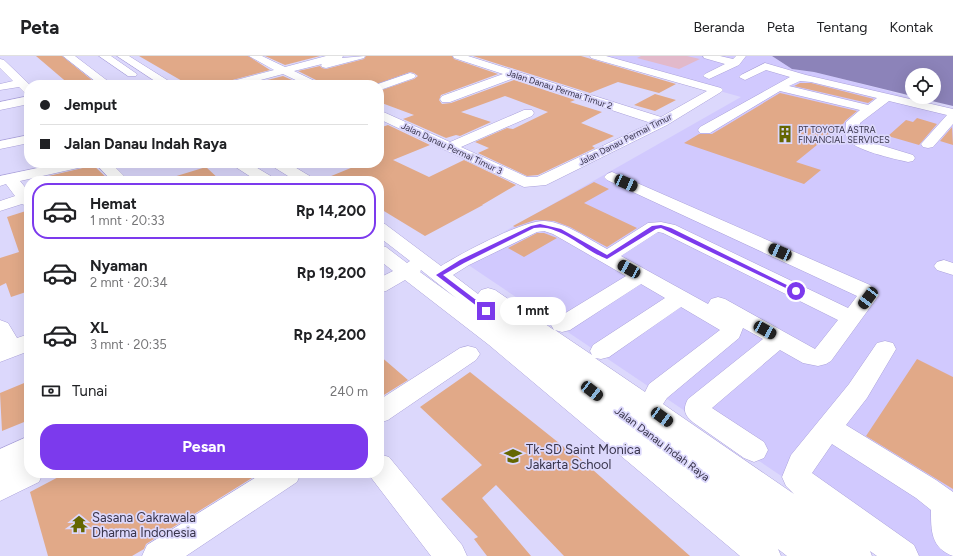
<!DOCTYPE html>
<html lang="id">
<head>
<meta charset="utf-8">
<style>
  :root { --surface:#fff; --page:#f2f2f2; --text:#202124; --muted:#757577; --line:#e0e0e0; --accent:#7c3aed }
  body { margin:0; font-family:Figtree,sans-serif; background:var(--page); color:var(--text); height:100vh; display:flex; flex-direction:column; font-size:15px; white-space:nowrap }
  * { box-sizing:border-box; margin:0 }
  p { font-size:13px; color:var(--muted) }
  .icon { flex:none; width:22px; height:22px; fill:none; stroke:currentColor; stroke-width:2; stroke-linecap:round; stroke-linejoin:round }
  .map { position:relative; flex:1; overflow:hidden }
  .side { position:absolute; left:24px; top:120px; width:360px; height:302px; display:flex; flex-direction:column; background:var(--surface); border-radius:16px; box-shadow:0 4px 16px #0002 }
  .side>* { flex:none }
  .guide { position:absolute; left:24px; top:24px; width:360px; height:88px; border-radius:16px; box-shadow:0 4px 16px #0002; display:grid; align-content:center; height:88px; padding:0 16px; background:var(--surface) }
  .tools { position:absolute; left:905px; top:12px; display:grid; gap:8px }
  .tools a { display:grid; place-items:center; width:36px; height:36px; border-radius:50%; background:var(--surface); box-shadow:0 4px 16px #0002; font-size:20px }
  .end { position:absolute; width:18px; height:18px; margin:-9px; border:5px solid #7c3aed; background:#fff; box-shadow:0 0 0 2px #fff }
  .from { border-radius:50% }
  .bubble { position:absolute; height:28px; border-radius:14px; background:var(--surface); box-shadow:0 4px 16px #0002; font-size:13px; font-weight:700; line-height:28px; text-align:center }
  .car { position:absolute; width:12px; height:24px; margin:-12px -6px; border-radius:5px; box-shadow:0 0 3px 1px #0007; background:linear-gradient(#222 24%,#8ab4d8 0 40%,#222 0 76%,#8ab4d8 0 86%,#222 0) }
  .guide b { display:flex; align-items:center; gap:14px; height:38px; font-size:15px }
  .guide b+b { border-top:1px solid var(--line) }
  .guide i { width:10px; height:10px; background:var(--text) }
  ul { padding:7px 0 0; list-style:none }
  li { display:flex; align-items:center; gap:12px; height:56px; margin:0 8px 6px; padding:0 8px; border:2px solid transparent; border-radius:16px }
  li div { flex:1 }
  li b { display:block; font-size:15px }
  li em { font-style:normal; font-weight:700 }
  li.active { border-color:var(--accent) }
  li>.icon { width:36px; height:36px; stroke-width:1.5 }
  .pay { display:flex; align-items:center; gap:10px; height:44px; padding:0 16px; font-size:15px }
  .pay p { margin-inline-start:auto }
  .button { display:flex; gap:8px; margin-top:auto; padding:8px 16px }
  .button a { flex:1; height:46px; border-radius:16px; background:var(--accent); color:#fff; font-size:16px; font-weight:700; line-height:46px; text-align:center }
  header { display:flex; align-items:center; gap:24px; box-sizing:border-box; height:56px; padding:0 20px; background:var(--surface); border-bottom:1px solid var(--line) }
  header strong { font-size:19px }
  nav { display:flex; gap:22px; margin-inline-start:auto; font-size:14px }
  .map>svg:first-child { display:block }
  .built { fill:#d1c9fe }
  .green { fill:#e2b9ca }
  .water { fill:#8c83b9 }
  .building { fill:#e1a988 }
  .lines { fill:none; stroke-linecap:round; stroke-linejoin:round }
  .minor-casing { stroke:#aaa1da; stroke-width:1 }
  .minor { fill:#fff; fill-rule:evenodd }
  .route { fill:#7c3aed }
  .labels { text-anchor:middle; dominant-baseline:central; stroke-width:3.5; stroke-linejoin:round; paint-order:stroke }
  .far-street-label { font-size:9px; fill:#38344b; stroke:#dcd8fc }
  .far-poi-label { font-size:9px; fill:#38344b; stroke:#dcd8fc; text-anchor:start }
  .street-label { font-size:11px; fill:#38344b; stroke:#dcd8fc }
  .near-poi-label { font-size:13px; fill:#38344b; stroke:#dcd8fc; text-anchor:start }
</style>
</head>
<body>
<header>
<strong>Peta</strong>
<nav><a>Beranda</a><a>Peta</a><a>Tentang</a><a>Kontak</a></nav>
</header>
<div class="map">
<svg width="953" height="500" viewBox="0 0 953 500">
  <rect width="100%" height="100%" fill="#dcd8fc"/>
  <!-- built -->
  <path class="built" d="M595,0h177l20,13 22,3 75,19 64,22v443h-53l-442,-298 283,-161z"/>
  <!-- green -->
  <path class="green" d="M641,0h46l13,3 -21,10 -42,-11z"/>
  <!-- water -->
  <path class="water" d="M772,0h181v50l-38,-9h19v-22h-22v21l-98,-24 -22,-3z"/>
  <!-- building -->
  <path class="building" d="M36,0h26l36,29h-28z
    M139,0h109l22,14 -45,12 -3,3h-3l-1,-4 -13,4h-16z
    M265,0h55l-35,9z
    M366,0h86l2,3 44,15 -57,21 -2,5 3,4 9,-1 63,-23 61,20 -5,2 32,10 -21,11 33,13 -22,10 3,2 -57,27 -11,1 -49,-23 11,-5 -14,-6 32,-14 6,1 35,-17 -43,-16 -44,16 30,10 -31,14 -4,-1 -10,3 -43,-19 11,-4 -35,-13v-11l35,-12 4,-3 -4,-3 -4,-1 -36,13h-52l-2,-3 -22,-11 22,-5 2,2 4,1 38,-10z
    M473,0h108l95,28 -17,9 -41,-11 -28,11z
    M283,20l20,9h-55z
    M800,27h11l63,16 -6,4 -74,-17z
    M780,37l77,18 -12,10 -1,2 -48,39 25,8 -17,14 -120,-41 15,-9h13z
    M655,38l21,6 -21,11 -21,-6z
    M917,62l20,6 -18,21 -31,-9 18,-16 7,2z
    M388,69l42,20 -37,15 36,17 35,-17 52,25 -34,20h1l-58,31 -46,-28v-27h-60l44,-18h16v-35z
    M952,71l1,18 -13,-4z
    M91,107l19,18h-69l-1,-3 47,-11z
    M206,111l15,14h-51v-3z
    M594,126l15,7 -25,14 53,25 -30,19 -37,-20 -16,-6 -19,-1 -20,7 -2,-1z
    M29,154v81l-18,6 -5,-14 -6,3v-28l19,-6 -12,-35z
    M537,177h7l13,5 -33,19 -16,-9z
    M379,299l29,25 -29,18z
    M917,303l36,18v112l-87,-53z
    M470,316l104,83 1,-1 115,102h-126l-68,-71 -14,13 49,58h-44l-13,-17 4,-2 -37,-38 41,-34 -62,-58z
    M29,325v39l-27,11 -2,-38z
    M66,417h194l-114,71 -2,5 -12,7h-84l-18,-64z"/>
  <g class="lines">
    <!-- minor casing -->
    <g class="minor-casing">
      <path id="minor" d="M63,0h12l38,29h-13z
        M99,0h12l26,18 -1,2h-8z
        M117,0h12l46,29h-14z
        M249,0h13l23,11 41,-11h17l-1,2 23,-2 -1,2 -38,10 -4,-1 -1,-2 1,-1 -28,7 25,12 2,2h-15l-23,-11 -41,11h-19l2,-2 49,-13z
        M453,0h15l193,61 46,-26 -116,-33 -1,-2h16l115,32 2,2 -2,2 -54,33 -121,60 -22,2 -145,-68v-9l71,32 74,-32h8l2,3 -2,3 -71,31 66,30h10l114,-54 -137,-45 -64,24h-8l-2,-3 2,-3 61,-22 -49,-16z
        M703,0h17l13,3 3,-3h10l-7,9 -30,14 -6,-3 2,-2 20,-10 -21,-6z
        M0,3l4,1 26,25 -1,10 -4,-2 -6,-6 -19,3v-6l13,-3 -13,-13z
        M765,7l41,12 147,34v15l-20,23 -5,1 -5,-1 -2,-3 26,-29 -58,-14 -29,22v13l7,5 46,14 2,3 -2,3 -5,1c-13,-3 -56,-12 -61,-24 -2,-4 -1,-12 -1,-16l14,-12 -80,-19 -70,42h-10l-2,-3 2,-3 90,-50 -24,-7 -21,10 -6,-3 2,-2zM800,25l11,1 66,16 -9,7 -79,-19z
        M410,17l4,1 2,2 -2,2 -31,11 -4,1v-5h-4z
        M29,40v8l-29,6v-8z
        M29,79v8l-29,6v-8z
        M61,107h28l-2,3 -67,15 9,11v15l-7,-3 -22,7v-10l15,-5 -9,-12 -6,2v-10z
        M95,107h16l18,18h-17z
        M232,107h17l25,15 2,3h-19l-23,-15z
        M270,107h18l25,15 2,3h-19l-24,-15z
        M612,116l258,113 9,10 -48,66 -5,3 -8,2 -15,-3 -23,-13 -68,58 52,34 4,8 -4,8 -10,4 -10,-4 -50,-35c-9,-7 -12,-13 -6,-24l75,-60 -20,-11 -4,10 -72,60 -4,6 131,90 -8,-8 -4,-9 9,-22 58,-71 28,-41 8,-2 8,2 3,6 -29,49 -21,27 90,55 17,12v64c-22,-8 -22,-25 -22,-46l-15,-12 -84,-54 -20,29 102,72 5,11h-42l-7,-5 2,5h-85l-9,-7 3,7h-41l-251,-211 -84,-65 -19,11 -7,2v-15l14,-7 -14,-11v-15l7,2 21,16 3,-2 -31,-24v-14l6,1 56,42c19,-12 84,-47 104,-45 22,2 43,18 62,28l41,-26 13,-1 14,3 173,83 9,-12 -250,-116 -3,-3 3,-3zM544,175l9,3 73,42 -72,44 -3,5 3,5 -59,-40 -7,-2 -7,2 -3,4 -25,-19 16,-10 68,-33zM658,176l5,1 175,87 -23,29 -90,-50 -7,-2 -7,2 -3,5 -87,-48zM421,214l35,28 -36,-26zM641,228l24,14 -72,47 -3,6 2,4 -37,-25 7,2 8,-2zM681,251l39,23 -71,54 -4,8 -50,-34 6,1 8,-2z
        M944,204l9,3v12l-16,-5 -3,-4 3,-4z
        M0,264l8,3 9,15 12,-4v17l-29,11z
        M468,290l8,2 4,6 -4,6 -88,60 -9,3v-23l81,-52z
        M29,380v24l-2,1h2v12h14l-4,9 -39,19v-52z
        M379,398l10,3 73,88 5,11h-36l-62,-81 -1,-2h11z
        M263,417h38l-4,9 -111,74h-44l5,-11z"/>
    </g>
    <!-- minor -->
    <use href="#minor" class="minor"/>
  </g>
  <!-- route -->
  <path class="route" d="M540,168l21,5 46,26 45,-29 9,-1 10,3 128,63 -5,1 -133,-64 -5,1 -49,30c-22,-8 -48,-36 -73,-31l-70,35 -21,12 45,34 1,2 -3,2 -50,-38 24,-15 71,-34z"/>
  <!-- icons -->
  <defs>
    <g id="building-bare" transform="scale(1.38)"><path d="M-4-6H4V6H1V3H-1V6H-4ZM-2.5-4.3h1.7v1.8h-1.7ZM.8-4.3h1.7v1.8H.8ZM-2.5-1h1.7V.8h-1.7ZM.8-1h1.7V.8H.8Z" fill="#646601" stroke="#dcd8fc" stroke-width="2.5" paint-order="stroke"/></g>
    <g id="school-bare" transform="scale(1.38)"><path d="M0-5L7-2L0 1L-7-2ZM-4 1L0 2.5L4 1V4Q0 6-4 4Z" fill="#646601" stroke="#dcd8fc" stroke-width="2.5" paint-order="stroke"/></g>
    <g id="temple-bare" transform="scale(1.38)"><path d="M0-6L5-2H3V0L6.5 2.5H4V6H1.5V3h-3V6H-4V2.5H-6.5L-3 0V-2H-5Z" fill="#646601" stroke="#dcd8fc" stroke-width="2.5" paint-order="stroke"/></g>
  </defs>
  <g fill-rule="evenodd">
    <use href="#building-bare" x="785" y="78"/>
    <use href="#school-bare" x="513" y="400"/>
    <use href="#temple-bare" x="79" y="468"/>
  </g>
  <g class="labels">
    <!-- far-street labels -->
    <g class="far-street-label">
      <text transform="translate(560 33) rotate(18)">Jalan Danau Permai Timur 2</text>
      <text transform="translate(625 83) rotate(-27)">Jalan Danau Permai Timur</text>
      <text transform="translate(452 92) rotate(25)">Jalan Danau Permai Timur 3</text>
    </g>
    <!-- far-poi labels -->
    <g class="far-poi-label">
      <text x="798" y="73">PT TOYOTA ASTRA<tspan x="798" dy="10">FINANCIAL SERVICES</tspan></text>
    </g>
    <!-- street labels -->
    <g class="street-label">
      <text transform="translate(662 388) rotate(37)">Jalan Danau Indah Raya</text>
    </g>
    <!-- near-poi labels -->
    <g class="near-poi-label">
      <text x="526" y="393">Tk-SD Saint Monica<tspan x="526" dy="15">Jakarta School</tspan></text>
      <text x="92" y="461">Sasana Cakrawala<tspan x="92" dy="15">Dharma Indonesia</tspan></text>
    </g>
  </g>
</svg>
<div class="tools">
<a><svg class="icon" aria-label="locate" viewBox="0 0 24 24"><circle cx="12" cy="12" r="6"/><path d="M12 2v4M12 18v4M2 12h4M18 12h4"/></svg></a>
</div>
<i class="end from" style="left:796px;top:235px"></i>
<i class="end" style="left:486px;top:255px"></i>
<div class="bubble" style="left:500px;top:241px;width:66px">1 mnt</div>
<i class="car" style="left:626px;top:127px;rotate:114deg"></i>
<i class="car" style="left:780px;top:196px;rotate:294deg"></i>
<i class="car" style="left:629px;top:213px;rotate:299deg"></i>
<i class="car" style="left:868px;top:242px;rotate:217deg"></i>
<i class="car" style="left:765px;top:274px;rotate:119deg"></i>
<i class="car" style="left:592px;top:335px;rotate:128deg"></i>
<i class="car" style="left:662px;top:361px;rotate:126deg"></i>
<div class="guide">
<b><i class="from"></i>Jemput</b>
<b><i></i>Jalan Danau Indah Raya</b>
</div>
<section class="side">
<ul>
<li class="active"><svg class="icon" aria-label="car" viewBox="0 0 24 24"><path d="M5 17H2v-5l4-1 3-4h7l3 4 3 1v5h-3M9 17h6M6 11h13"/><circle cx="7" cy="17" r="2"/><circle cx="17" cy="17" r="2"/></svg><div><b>Hemat</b><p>1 mnt · 20:33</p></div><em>Rp 14,200</em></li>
<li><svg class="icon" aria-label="car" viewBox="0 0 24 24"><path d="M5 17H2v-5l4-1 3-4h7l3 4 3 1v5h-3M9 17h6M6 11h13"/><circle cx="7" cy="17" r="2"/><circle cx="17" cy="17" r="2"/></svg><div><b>Nyaman</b><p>2 mnt · 20:34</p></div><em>Rp 19,200</em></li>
<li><svg class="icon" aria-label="car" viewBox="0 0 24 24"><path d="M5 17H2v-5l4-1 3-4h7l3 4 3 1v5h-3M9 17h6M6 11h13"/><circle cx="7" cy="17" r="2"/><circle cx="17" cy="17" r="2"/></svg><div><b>XL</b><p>3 mnt · 20:35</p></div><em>Rp 24,200</em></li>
</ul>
<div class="pay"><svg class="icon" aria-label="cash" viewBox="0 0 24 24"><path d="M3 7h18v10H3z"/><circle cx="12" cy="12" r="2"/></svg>Tunai<p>240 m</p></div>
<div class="button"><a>Pesan</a></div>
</section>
</div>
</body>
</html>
